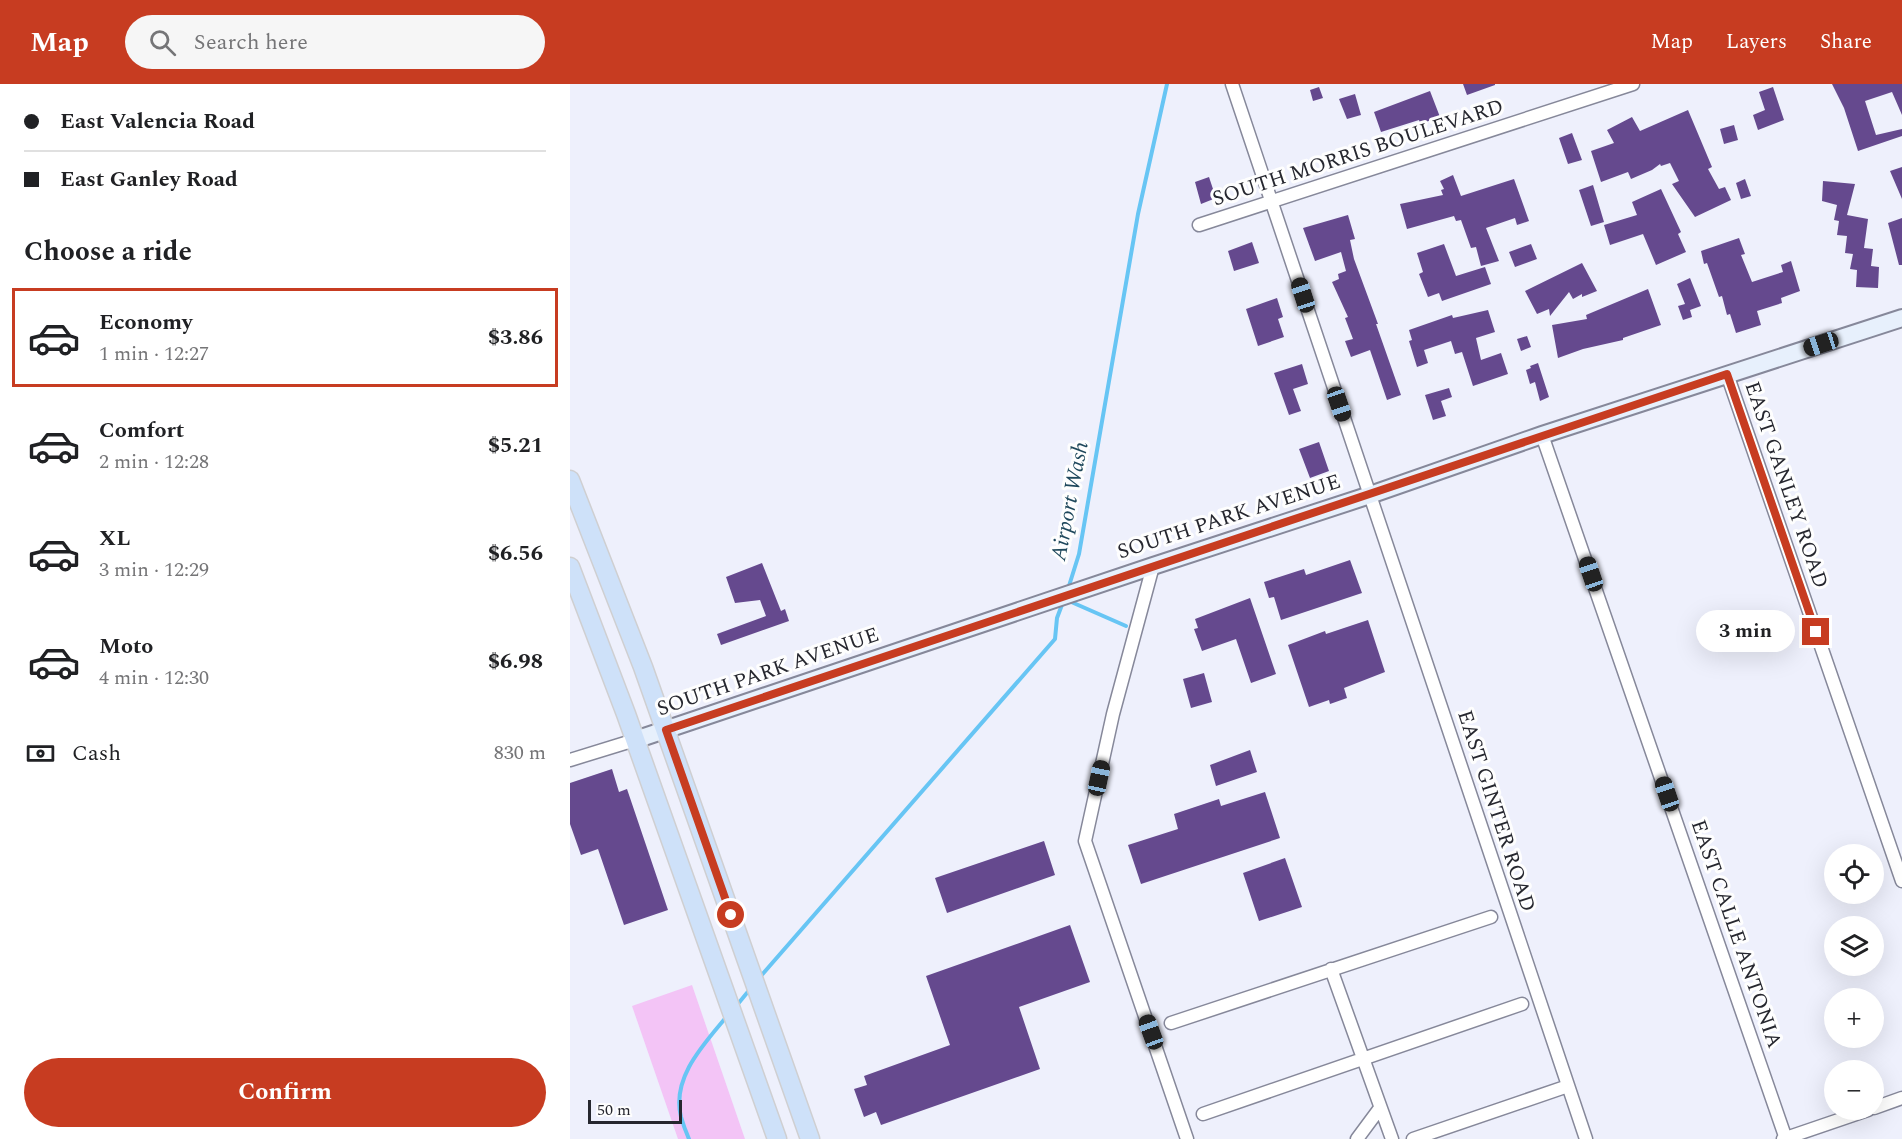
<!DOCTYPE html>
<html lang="en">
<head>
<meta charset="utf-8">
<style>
  :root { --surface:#fff; --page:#f6f6f6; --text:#202124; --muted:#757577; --line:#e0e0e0; --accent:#c73c21 }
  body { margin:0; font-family:Spectral,serif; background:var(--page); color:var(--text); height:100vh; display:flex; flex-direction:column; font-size:22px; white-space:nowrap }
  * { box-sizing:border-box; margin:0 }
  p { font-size:20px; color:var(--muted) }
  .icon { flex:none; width:33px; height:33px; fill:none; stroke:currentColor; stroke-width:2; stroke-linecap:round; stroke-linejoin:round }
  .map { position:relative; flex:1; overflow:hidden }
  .side { display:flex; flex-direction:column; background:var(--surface); width:570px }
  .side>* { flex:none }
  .guide { display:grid; align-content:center; height:132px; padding:0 24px; background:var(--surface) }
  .buttons { position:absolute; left:1254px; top:760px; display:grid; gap:12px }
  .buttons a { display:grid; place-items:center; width:60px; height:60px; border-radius:50%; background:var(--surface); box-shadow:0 6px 24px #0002; font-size:30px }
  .scale { position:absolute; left:18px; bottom:15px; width:94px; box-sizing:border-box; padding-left:6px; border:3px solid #26272f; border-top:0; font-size:16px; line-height:21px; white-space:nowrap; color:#26272f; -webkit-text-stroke:4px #fefefe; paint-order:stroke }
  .end { position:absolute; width:27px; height:27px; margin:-14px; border:8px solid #c73c21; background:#fff; box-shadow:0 0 0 3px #fff }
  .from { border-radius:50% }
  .bubble { position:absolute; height:42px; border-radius:21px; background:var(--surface); box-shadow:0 6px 24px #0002; font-size:20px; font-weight:700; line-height:42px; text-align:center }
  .car { position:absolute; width:18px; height:36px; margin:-18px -9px; border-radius:8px; box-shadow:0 0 4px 2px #0007; background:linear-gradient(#222 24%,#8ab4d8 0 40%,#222 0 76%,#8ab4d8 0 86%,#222 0) }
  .guide b { display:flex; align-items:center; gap:21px; height:57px; font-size:22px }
  .guide b+b { border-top:2px solid var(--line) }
  .guide i { width:15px; height:15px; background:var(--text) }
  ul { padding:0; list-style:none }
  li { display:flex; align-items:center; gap:18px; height:99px; margin:0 12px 9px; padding:0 12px; border:3px solid transparent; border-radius:0px }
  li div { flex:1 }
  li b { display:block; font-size:22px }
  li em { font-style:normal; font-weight:700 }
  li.current { border-color:var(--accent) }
  li>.icon { width:54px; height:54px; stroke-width:1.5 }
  h2 { padding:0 24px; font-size:27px; line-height:72px }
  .pay { display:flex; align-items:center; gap:15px; height:66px; padding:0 24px; font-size:22px }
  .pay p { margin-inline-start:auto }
  .primary-button { display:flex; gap:12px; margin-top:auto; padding:12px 24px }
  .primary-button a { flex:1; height:69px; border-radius:36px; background:var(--accent); color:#fff; font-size:24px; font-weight:700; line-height:69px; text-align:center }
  header { display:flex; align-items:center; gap:36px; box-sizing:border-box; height:84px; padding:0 30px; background:var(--accent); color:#fff }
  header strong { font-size:28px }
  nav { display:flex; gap:33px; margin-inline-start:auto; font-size:21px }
  .search { width:420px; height:54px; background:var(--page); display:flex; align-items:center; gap:15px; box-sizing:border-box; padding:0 21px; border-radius:33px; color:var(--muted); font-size:22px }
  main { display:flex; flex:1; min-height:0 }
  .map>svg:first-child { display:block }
  .green { fill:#f3c4f6 }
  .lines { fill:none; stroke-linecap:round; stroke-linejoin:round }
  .stream { stroke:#67c5f4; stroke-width:4 }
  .building { fill:#65498e }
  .minor-casing { stroke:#86889a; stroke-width:15 }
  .secondary-casing { stroke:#86889a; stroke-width:20 }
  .primary-casing { stroke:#cfcfd1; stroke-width:21 }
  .minor { stroke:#fff; stroke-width:12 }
  .secondary { stroke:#e7f0fc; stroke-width:16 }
  .primary { stroke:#cee1f9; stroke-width:18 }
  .route { stroke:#c73c21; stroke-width:8 }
  .labels { text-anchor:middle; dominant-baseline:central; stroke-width:6; stroke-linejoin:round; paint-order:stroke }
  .street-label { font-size:21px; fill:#26272f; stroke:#fefefe }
  .water-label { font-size:22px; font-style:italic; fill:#1f485c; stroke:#fefefe }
</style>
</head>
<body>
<header>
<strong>Map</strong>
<div class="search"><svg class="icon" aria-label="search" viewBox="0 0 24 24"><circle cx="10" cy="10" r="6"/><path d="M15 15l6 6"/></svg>Search here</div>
<nav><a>Map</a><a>Layers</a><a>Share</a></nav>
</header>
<main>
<section class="side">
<div class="guide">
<b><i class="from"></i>East Valencia Road</b>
<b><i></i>East Ganley Road</b>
</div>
<h2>Choose a ride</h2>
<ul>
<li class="current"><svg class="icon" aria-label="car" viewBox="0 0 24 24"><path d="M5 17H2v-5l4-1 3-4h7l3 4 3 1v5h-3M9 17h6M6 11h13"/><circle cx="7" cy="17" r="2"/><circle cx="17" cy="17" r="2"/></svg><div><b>Economy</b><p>1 min · 12:27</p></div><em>$3.86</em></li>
<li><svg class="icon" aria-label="car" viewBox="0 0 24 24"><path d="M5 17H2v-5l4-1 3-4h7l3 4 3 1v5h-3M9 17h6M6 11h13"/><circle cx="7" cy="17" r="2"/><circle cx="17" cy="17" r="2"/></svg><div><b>Comfort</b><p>2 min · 12:28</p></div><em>$5.21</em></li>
<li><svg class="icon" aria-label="car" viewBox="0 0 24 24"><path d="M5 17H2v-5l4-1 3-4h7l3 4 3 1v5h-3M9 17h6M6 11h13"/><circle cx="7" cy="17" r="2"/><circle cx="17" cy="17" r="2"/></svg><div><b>XL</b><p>3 min · 12:29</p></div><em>$6.56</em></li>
<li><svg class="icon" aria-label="car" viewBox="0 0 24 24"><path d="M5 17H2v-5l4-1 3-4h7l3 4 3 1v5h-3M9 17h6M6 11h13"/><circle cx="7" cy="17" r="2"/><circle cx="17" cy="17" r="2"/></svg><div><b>Moto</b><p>4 min · 12:30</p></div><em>$6.98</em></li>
</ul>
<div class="pay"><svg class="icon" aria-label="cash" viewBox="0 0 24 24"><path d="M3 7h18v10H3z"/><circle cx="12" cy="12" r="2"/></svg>Cash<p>830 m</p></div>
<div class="primary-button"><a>Confirm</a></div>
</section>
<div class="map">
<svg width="1332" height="1055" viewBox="0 0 1332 1055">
  <rect width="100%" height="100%" fill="#eef0fc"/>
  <!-- green -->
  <path class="green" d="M122,901l53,154h-67l-46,-133z"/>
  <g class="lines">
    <!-- stream -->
    <path class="stream" d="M498,505l11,-35 59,-340 29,-130
      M499,517l57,25
      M190,893l295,-338 2,-21 6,-16
      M167,921l14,-17
      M119,1055c-3,-7 -6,-15 -8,-22 -10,-40 24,-74 47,-102"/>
  </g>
  <!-- building -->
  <path class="building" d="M893,0h32v1l-28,10z
    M1262,0h70v31l-10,-23 -27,9 11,34 26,-6v7l-44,15 -14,-43z
    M749,3l4,11 -10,3 -3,-11z
    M1203,3l11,33 -26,10 -5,-15 12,-5 -6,-18z
    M860,7l10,26 -20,7 -1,-4 -38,12 -7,-20z
    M785,10l6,21 -14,4 -8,-20z
    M1118,26l24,57 -4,2 11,20 6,-2 6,13 -36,17 -23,-33 7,-3 -9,-18 -9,3 -1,-2 -8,6 -21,9 -3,-7 -27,10 -10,-31 23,-8 -7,-13 25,-13 8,14z
    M1164,41l4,15 -14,4 -4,-15z
    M1002,49l10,27 -14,4 -9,-26z
    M1332,83v32l-12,-28z
    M883,91l8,21 53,-17 15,42 -12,4 -2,-7 -29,10 13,33 -18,5 -5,-19 -5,1 -10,-28 -5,1 -2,-5 -47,13 -7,-25 43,-9 -2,-5 3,-1 -4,-8z
    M639,93l7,21 -15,6 -6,-22z
    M1175,95l6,17 -10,3 -5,-16z
    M1253,97l32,3 -8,31 21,4 -4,29 9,1 -2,17 8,1 -1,21 -22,-1 1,-17 -7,-1 3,-15 -8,-1 2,-17 -10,-1 2,-14 -5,-1 3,-15 -15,-4z
    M1023,101l11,37 -13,4 -12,-36z
    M1091,105l20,43 -3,2 8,18 -30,13 -13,-31 -33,11 -6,-20 33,-10 -5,-13z
    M778,131l7,24 -5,1 4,19 24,65h-2l25,71 -14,5 -17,-50 -19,7 -6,-16 8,-2 -8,-21 3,-1 -16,-35 7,-3 -1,-5 8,-3 -5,-19 -26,9 -12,-33z
    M1332,134v47h-3l-11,-42z
    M1169,154l6,16 -4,1 11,27 31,-10 -2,-7 10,-4 9,30 -19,7 1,5 -25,8 4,14 -25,8 -6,-19 -3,1 -5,-19 -3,1 -12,-34 -3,1 -3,-13z
    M682,158l7,21 -25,8 -6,-20z
    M874,160l12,32 29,-9 6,17 -49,17 -3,-8 -11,4 -9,-23 4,-2 -6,-19z
    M961,160l6,15 -22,8 -6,-15z
    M1012,179l15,28 -15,6v-3l-9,5 -4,-7 -19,24 -1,-7 -12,5 -12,-23z
    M1120,194l11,28 -11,4 2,7 -9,3 -5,-14 7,-2 -8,-20z
    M1078,205l13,36 -38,13v2l-40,9 -25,9 -6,-33 35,-6 -1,-4z
    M707,214l6,19 -5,2 6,18 -26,9 -12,-37z
    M918,226l7,22 -19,6 5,22 20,-7 7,21 -35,12 -11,-34 -7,2 -4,-13 -27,9 4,13 -11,4 -8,-26 3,-1 -3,-10 43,-15 1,3z
    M957,252l4,11 -10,4 -4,-12z
    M968,279l11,34 -9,4 -5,-19 -5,2 -4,-14 5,-2 -1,-2z
    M732,280l6,20 -15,5 8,22 -12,4 -15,-42z
    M879,304l3,9 -11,4 5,15 -13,4 -8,-25z
    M749,358l10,29 -19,7 -11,-29z
    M780,476l12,33 -81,27 -7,-23 -5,1 -5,-16 40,-13 2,6z
    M192,479l19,48 4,-2 4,12 -68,24 -4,-11 49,-18 -6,-16 -25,3 -9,-26z
    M680,514l26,76 -25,9 -15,-44 -34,12 -8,-22 4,-1 -3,-9z
    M798,536l17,52 -41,16 3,10 -17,6 -1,-4 -20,7 -21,-62 37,-14 1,3z
    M634,589l8,29 -21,6 -8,-29z
    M680,666l7,22 -41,14 -6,-21z
    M42,685l7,23 8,-3 41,121 -44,15 -26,-76 -17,6 -11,-31v-41z
    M695,708l15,46 -139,46 -13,-39 50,-16 -4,-15 45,-15 2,7z
    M474,757l11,34 -108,38 -12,-35z
    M715,774l17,49 -43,14 -16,-48z
    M500,841l20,57 -71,25 21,62 -159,56 -5,-13 -12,5 -10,-28 13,-4 -3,-9 86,-31 -24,-69z"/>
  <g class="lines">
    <!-- minor casing -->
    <g class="minor-casing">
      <path id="minor" d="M662,0l354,1055
        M629,141l434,-141
        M1157,290l175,507
        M972,351l244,704
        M583,482l-40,148 -28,127 102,298
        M0,676l65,-20
        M761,885l61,170
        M601,939l320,-106
        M1304,1024l28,-10
        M633,1030l319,-110
        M787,1055l23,-31
        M843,1055l155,-53
        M1213,1055l85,-29"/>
    </g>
    <!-- secondary casing -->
    <g class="secondary-casing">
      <path id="secondary" d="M65,656l518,-174 217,-71 172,-60 360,-117"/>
    </g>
    <!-- primary casing -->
    <g class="primary-casing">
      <path id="primary" d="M0,396l73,187 167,472
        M0,483l56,147 151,425"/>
    </g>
    <!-- minor -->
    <use href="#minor" class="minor"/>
    <!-- secondary -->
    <use href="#secondary" class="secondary"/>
    <!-- primary -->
    <use href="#primary" class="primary"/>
  </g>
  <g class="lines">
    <!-- route -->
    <path class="route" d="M161,831l-65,-185 1061,-356 89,258"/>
  </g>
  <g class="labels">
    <!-- street labels -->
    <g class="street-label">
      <text transform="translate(788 69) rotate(-18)">SOUTH MORRIS BOULEVARD</text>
      <text transform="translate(1216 401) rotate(71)">EAST GANLEY ROAD</text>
      <text transform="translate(659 433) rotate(-18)">SOUTH PARK AVENUE</text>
      <text transform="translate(198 588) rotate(-19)">SOUTH PARK AVENUE</text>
      <text transform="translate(926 727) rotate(72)">EAST GINTER ROAD</text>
      <text transform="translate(1166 850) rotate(71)">EAST CALLE ANTONIA</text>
    </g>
    <!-- water labels -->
    <g class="water-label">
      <text transform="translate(500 417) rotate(-79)">Airport Wash</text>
    </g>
  </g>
</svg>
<div class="buttons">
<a><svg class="icon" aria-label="locate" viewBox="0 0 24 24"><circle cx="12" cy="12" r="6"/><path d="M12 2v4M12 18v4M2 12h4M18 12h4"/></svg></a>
<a><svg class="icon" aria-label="layers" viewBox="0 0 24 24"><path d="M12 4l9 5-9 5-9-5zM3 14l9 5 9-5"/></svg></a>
<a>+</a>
<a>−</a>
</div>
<div class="scale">50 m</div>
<i class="end from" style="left:161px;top:831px"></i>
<i class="end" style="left:1246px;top:548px"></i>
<div class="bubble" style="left:1126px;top:526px;width:99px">3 min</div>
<i class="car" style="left:733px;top:211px;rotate:342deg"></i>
<i class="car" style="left:1251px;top:260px;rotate:252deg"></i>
<i class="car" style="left:769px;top:320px;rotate:161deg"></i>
<i class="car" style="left:1021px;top:490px;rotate:341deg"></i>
<i class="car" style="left:529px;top:694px;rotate:12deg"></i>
<i class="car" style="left:1097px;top:710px;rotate:341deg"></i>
<i class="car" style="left:581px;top:948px;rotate:340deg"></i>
</div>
</main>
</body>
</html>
